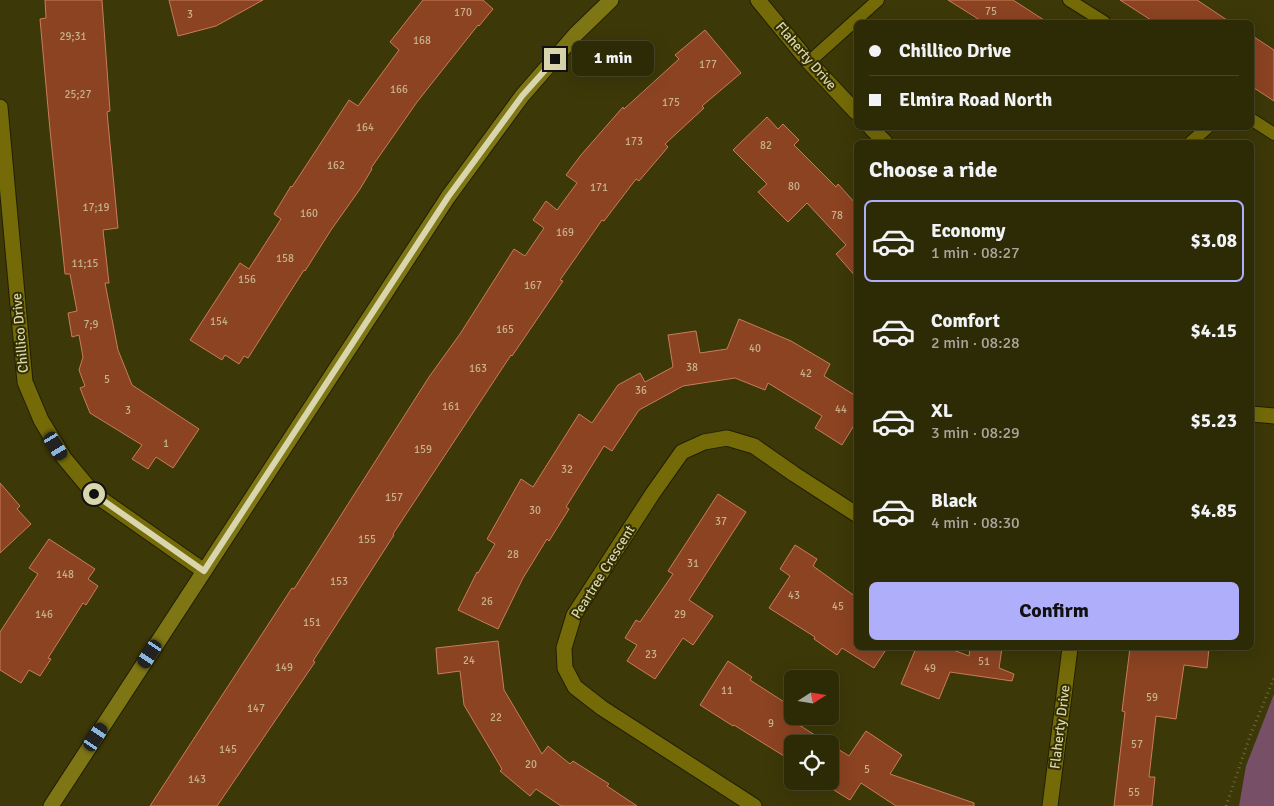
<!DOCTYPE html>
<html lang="en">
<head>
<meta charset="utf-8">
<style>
  :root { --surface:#2d2a06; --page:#353210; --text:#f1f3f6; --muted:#a7a79b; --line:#484628; --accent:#afaefa }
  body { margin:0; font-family:Signika,sans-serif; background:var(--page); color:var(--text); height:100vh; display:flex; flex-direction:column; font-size:19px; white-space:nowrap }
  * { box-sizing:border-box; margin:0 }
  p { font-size:16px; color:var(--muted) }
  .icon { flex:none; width:28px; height:28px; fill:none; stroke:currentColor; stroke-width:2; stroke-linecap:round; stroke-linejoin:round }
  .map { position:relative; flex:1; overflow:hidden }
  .details { position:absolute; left:854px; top:140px; width:400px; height:510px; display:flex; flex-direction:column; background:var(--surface); border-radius:8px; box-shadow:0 5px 20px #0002,0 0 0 1px var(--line) }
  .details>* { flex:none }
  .top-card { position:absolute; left:854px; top:20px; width:400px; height:110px; border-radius:8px; box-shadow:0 5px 20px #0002,0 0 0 1px var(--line); display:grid; align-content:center; height:110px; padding:0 15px; background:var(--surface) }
  .needle { width:32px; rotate:78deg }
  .tools { position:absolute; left:784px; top:670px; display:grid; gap:10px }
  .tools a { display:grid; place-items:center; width:55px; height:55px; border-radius:8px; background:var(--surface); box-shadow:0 5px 20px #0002,0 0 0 1px var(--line); font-size:25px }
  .end { position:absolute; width:22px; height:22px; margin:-11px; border:6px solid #d9d6ad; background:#111; box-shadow:0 0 0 2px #111 }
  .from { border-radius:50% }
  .bubble { position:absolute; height:35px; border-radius:8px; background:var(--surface); box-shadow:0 5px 20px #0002,0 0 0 1px var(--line); font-size:16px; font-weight:700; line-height:35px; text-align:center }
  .car { position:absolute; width:15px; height:30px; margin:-15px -8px; border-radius:6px; box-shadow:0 0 4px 1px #0007; background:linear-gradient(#222 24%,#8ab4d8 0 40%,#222 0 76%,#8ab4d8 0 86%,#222 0) }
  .top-card b { display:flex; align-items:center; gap:18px; height:48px; font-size:19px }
  .top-card b+b { border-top:1px solid var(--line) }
  .top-card i { width:12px; height:12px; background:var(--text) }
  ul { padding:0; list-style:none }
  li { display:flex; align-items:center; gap:15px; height:82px; margin:0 10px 8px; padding:0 5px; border:2px solid transparent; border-radius:8px }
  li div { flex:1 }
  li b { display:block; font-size:19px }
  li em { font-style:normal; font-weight:700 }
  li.selected { border-color:var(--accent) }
  li>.icon { width:45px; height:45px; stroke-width:1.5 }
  h2 { padding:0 15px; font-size:22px; line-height:60px }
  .action { display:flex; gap:10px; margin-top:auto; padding:10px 15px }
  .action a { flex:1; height:58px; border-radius:8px; background:var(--accent); color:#111; font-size:20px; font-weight:700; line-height:58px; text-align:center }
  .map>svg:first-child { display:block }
  .green { fill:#775067 }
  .building { fill:#8b4322; stroke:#c97c5a }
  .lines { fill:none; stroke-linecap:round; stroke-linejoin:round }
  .lane-casing { stroke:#211f04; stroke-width:14 }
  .street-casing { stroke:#211f04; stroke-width:17 }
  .secondary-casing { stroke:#211f04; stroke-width:17 }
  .path { stroke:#6e6a3c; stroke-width:3; stroke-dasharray:1 4; stroke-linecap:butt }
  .lane { stroke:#746b08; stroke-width:12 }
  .street { stroke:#746b08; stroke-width:15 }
  .secondary { stroke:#7e7615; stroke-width:15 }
  .route { stroke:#d9d6ad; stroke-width:6 }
  .labels { text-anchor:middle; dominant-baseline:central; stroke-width:4; stroke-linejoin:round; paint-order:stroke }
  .number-label { font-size:11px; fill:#c6b18a }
  .street-label { font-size:14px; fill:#d9d6ad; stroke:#322e00 }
</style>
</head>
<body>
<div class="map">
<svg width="1274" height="806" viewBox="0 0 1274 806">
  <rect width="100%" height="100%" fill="#3c3808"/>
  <!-- green -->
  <path class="green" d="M1274,694v112h-35l7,-40z"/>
  <!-- building -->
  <path class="building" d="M45,0h57l8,111 -3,1 11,116 -15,2 6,53h-4l13,67 14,35 67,44 -26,39 -17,-11 -8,12 -16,-10 10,-14 -52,-32 -10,-25 5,-2 -6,-16 4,-13 -4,-22 -7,2 -4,-24 9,-2 -7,-37h-5l-15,-144 -10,-111 6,-1z
    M169,0h94l-47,26 -38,10z
    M423,0h60l10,9 -14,17 -1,-1 -61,77 -46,66 1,1 -12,20 -29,41 -26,41 -1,-1 -56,88 -4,-2 -5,8 -14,-9 -3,5 -32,-20 50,-77 9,6 32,-50 -7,-5 17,-28 1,1 57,-87 9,6 41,-56 -9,-8z
    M948,0h65l34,22h-64z
    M1120,0h77l33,22h-76z
    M705,30l36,43 -39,33 2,2 -39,36 3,3 -29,34 -3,-2 -32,42 -2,-1 -42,60 3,1 -51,75 -1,-1 -118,179 1,1 -81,126 2,1 -98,144h-67l142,-218 2,1 135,-212 31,-43 54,-85 11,7 19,-28 -11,-8 13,-19 11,9 20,-27 -11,-8 15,-20 42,-48 1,2 55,-50 -4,-4z
    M1251,35l23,15v51l-23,-15z
    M767,117l11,12 5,-5 16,16 -5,5 42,42 2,-3 18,20v73l-20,-23 10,-9 -39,-42 -19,19 -30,-30 9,-8 -34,-34z
    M739,319l52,22 39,23 -6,12 32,20v26l-14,23 -27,-17 7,-12 -54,-33 -3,7 -30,-12 -52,8 -44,24 -27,41 -8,-5 -38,61 3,2 -20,32 -2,-2 -24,39 -25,51 -40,-19 19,-38 1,1 17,-29 -8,-5 34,-60 12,8 46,-73 13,9 26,-38 22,-12 5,9 28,-15 -5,-32 28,-4 4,22 27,-4z
    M0,483l20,23 -3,3 14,15 -31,29z
    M718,494l28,18 -57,88 24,16 -20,29 -10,-7 -28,41 -28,-18 10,-16 -12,-7 11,-18 4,2 33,-48 -5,-3z
    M49,539l46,30 -7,10 10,7 -12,19 -3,-2 -35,55 3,1 -11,17 -11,-6 -8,13 -21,-13v-38l38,-58 -9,-6z
    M795,545l22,14 -4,7 43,31v51h31l-13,20 -32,-20 -5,7 -23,-16 1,-2 -46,-29 21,-32 -10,-7z
    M498,641l6,49 38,64 6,-8 22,18 3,-3 36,23 -2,2 30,20h-76l-25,-17 -6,7 -30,-25 2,-2 -38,-64 -4,-34 -22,3 -2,-26z
    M916,648h32l21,8 1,-8h32l-3,20 15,6 -2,7 -62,-9 -11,27 -38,-15z
    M1130,648h79l-2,20 -23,-3 -8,54 -20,-3 -7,61h6l-3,29h-38l11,-94 -3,-1z
    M728,661l24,16 -2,3 42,27v9h9l-5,7 33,21h-37v17l-58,-36 -1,1 -33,-21z
    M866,731l36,24 -12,19 84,29v3h-78l-35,-23 -11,17 -21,-13 1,-43 19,12z"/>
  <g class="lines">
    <!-- lane casing -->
    <g class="lane-casing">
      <path id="lane" d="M1069,0l35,22
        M809,62l69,-62
        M1251,119l23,15
        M1191,142l16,-14"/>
    </g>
    <!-- street casing -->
    <g class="street-casing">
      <path id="street" d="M758,0l51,62 47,50
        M0,107l25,275 16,38 23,38 30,36 110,77
        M871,128l14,14
        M1251,414l23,2
        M754,806l-152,-98 -27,-21 -10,-19 -1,-20 10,-33 79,-122 29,-41 22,-10 23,-4 27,8 40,28 62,40
        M1050,806l20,-158"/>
    </g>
    <!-- secondary casing -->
    <g class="secondary-casing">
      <path id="secondary" d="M51,806l397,-609 74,-101 54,-62 35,-34"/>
    </g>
    <!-- path -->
    <path class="path" d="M1226,806l24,-70 24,-58"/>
    <!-- lane -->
    <use href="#lane" class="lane"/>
    <!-- street -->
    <use href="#street" class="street"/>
    <!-- secondary -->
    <use href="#secondary" class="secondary"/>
  </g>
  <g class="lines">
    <!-- route -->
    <path class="route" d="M94,494l110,77 244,-374 74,-101 33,-37"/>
  </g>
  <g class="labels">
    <!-- number labels -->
    <g class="number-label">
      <text x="991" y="11">75</text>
      <text x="463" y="12">170</text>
      <text x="190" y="14">3</text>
      <text x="73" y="36">29;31</text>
      <text x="422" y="40">168</text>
      <text x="708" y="64">177</text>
      <text x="399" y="89">166</text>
      <text x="78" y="94">25;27</text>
      <text x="671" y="102">175</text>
      <text x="365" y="127">164</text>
      <text x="634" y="141">173</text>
      <text x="766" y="145">82</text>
      <text x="336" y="165">162</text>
      <text x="794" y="186">80</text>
      <text x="599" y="187">171</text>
      <text x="96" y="207">17;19</text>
      <text x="309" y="213">160</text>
      <text x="837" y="215">78</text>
      <text x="565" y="232">169</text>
      <text x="285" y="258">158</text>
      <text x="85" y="263">11;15</text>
      <text x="247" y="279">156</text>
      <text x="533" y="285">167</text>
      <text x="219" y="321">154</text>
      <text x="91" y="324">7;9</text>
      <text x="505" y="329">165</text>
      <text x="755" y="348">40</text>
      <text x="692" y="367">38</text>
      <text x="478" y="368">163</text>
      <text x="806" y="373">42</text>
      <text x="107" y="379">5</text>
      <text x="641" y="390">36</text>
      <text x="451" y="406">161</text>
      <text x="841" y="409">44</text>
      <text x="128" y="410">3</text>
      <text x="166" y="443">1</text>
      <text x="423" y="449">159</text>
      <text x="567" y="469">32</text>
      <text x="394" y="497">157</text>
      <text x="535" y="510">30</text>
      <text x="721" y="521">37</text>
      <text x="367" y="539">155</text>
      <text x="513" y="554">28</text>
      <text x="693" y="563">31</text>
      <text x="65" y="574">148</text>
      <text x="339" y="581">153</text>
      <text x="794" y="595">43</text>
      <text x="487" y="601">26</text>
      <text x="838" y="606">45</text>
      <text x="44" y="614">146</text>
      <text x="680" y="614">29</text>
      <text x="312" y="622">151</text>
      <text x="651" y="654">23</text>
      <text x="469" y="660">24</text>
      <text x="984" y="661">51</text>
      <text x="284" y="667">149</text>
      <text x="930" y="668">49</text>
      <text x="727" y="690">11</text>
      <text x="1152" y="697">59</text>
      <text x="256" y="708">147</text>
      <text x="496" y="717">22</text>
      <text x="771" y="723">9</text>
      <text x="1137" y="744">57</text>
      <text x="228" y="749">145</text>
      <text x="531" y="764">20</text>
      <text x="867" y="769">5</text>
      <text x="197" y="779">143</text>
      <text x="1134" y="792">55</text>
    </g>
    <!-- street labels -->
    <g class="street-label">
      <text transform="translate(806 56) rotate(49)">Flaherty Drive</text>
      <text transform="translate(20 333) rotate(-95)">Chillico Drive</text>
      <text transform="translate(603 572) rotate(-58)">Peartree Crescent</text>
      <text transform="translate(1060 727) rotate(-83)">Flaherty Drive</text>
    </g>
  </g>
</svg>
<div class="tools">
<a><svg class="needle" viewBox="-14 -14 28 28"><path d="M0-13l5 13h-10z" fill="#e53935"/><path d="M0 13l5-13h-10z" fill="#a7a79b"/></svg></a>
<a><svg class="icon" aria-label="locate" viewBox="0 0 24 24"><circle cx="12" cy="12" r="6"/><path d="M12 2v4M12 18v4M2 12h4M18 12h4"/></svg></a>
</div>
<i class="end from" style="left:94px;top:494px"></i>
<i class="end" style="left:555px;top:59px"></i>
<div class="bubble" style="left:572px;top:41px;width:82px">1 min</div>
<i class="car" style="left:56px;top:446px;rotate:149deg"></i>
<i class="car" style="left:150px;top:654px;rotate:213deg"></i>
<i class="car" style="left:96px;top:737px;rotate:33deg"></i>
<div class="top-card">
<b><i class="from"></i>Chillico Drive</b>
<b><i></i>Elmira Road North</b>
</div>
<section class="details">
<h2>Choose a ride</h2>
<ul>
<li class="selected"><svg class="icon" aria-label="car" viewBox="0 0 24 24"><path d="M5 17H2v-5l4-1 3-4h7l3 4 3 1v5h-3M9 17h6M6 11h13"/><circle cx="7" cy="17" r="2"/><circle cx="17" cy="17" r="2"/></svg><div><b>Economy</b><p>1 min · 08:27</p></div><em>$3.08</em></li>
<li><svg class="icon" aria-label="car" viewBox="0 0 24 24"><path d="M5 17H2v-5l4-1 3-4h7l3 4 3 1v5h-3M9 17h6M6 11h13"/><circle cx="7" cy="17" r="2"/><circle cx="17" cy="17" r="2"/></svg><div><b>Comfort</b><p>2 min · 08:28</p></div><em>$4.15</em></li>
<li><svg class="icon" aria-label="car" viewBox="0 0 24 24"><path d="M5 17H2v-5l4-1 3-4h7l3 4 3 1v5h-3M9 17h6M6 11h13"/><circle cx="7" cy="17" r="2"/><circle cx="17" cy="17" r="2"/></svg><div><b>XL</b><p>3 min · 08:29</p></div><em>$5.23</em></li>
<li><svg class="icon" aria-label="car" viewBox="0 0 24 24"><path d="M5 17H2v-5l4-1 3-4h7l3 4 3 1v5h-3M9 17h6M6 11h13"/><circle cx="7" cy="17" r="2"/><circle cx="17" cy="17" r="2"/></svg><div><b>Black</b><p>4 min · 08:30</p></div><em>$4.85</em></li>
</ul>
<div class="action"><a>Confirm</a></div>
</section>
</div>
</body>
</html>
